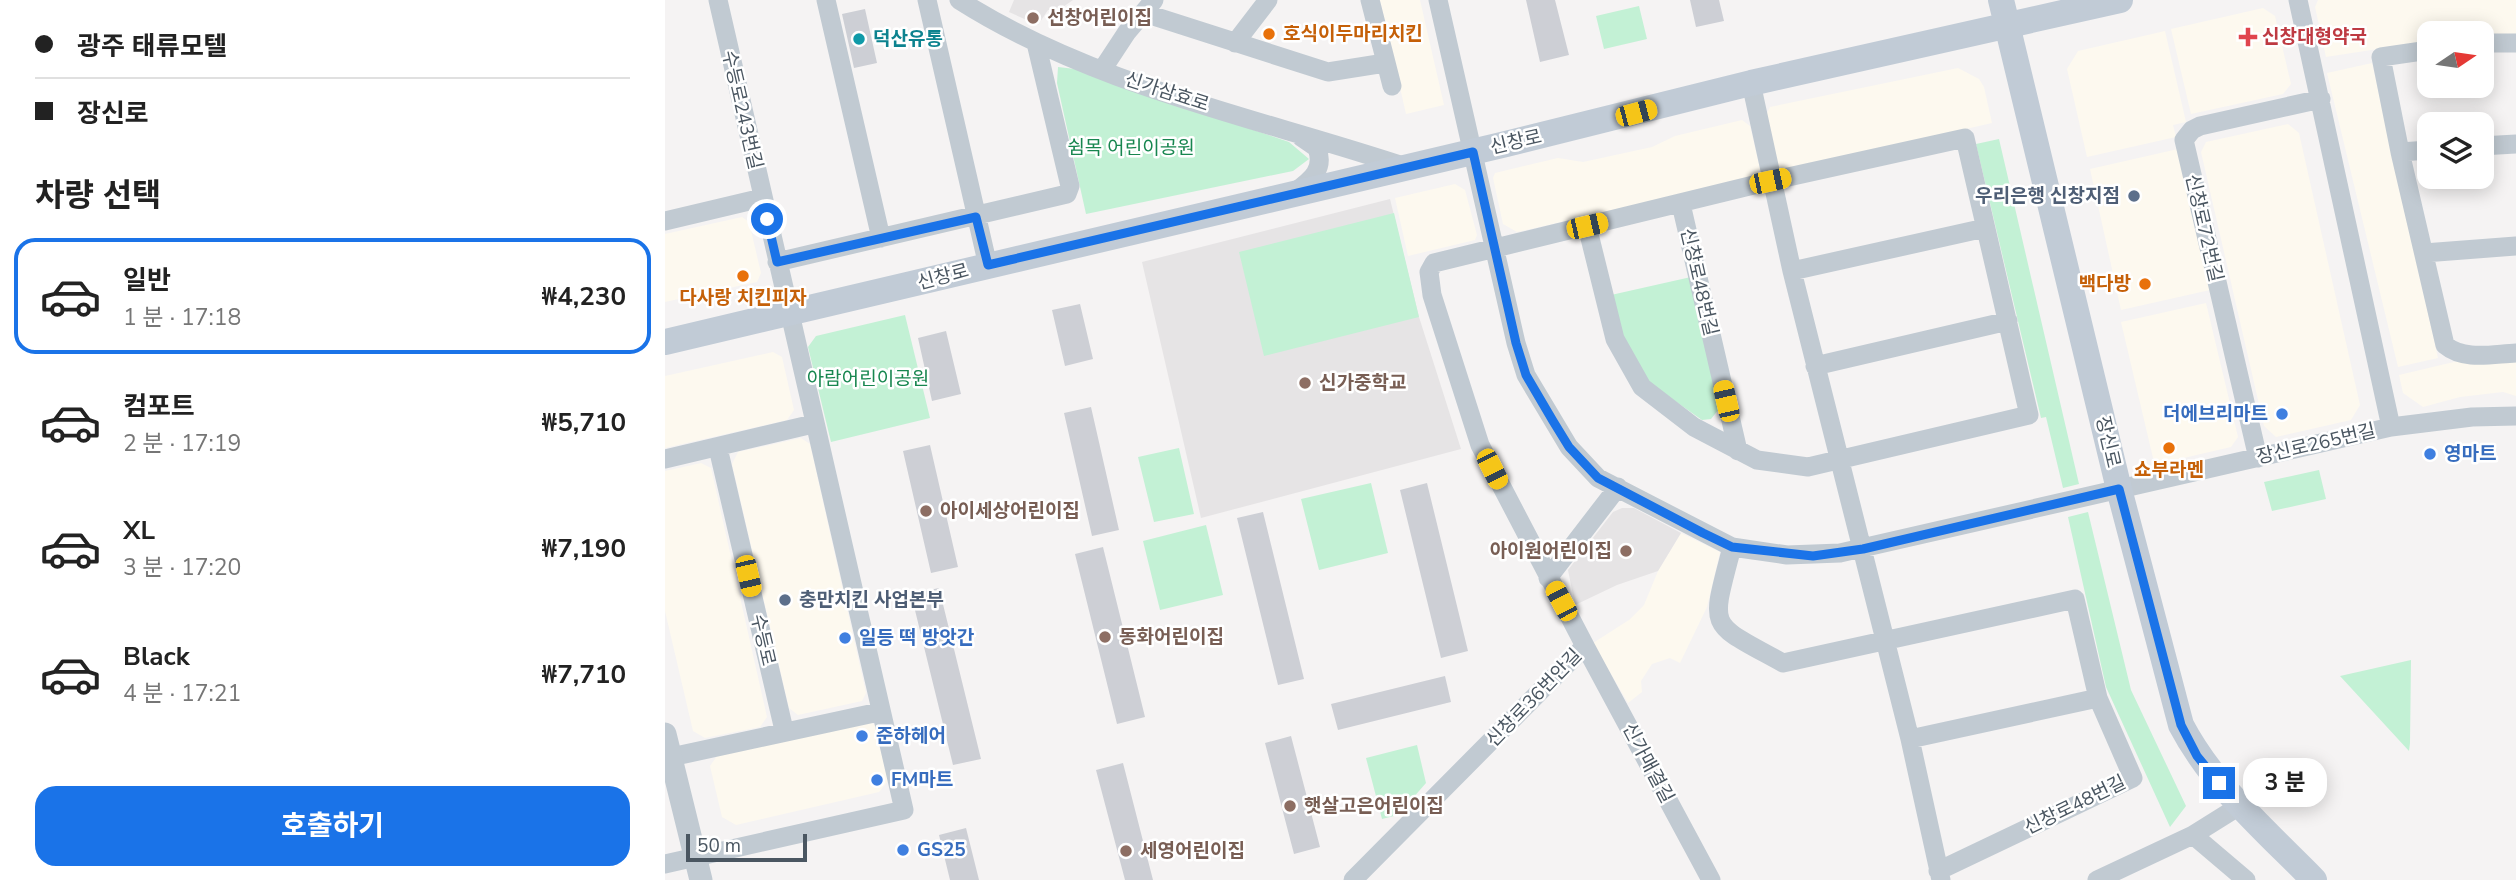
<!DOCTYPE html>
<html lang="ko">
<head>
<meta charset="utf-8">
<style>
  :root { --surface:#fff; --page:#f6f6f6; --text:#222; --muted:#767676; --line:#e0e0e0; --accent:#1a73e8 }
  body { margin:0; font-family:"Nunito Sans","Noto Sans KR",sans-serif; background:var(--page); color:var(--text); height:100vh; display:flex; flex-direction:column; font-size:26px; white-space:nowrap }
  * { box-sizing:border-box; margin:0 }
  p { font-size:23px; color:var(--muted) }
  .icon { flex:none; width:38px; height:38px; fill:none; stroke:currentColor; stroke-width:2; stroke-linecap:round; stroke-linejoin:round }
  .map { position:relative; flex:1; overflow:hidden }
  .drawer { display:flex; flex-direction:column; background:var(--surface); width:665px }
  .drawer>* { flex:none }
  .top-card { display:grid; align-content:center; height:154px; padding:0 35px; background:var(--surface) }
  .needle { width:46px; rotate:77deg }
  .buttons { position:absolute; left:1752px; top:21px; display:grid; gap:14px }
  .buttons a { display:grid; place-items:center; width:77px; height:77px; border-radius:14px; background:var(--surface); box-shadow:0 4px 18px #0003; font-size:35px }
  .scale { position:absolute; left:21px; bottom:18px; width:121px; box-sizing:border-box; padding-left:7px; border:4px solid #4a5661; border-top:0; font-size:19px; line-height:24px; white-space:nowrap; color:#4a5661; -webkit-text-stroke:5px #fff; paint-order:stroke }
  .end { position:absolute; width:32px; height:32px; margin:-16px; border:9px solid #1a73e8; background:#fff; box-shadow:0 0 0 4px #fff }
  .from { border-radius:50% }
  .bubble { position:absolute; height:49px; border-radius:21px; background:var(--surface); box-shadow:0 4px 18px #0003; font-size:23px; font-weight:700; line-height:49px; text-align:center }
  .car { position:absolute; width:21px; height:42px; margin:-21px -10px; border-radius:9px; box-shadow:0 0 5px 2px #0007; background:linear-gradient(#f5c518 24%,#345 0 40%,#f5c518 0 76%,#345 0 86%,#f5c518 0) }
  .top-card b { display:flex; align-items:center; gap:24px; height:66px; font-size:26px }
  .top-card b+b { border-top:2px solid var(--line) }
  .top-card i { width:18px; height:18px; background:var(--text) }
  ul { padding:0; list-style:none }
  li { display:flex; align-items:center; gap:21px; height:116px; margin:0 14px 10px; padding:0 21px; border:4px solid transparent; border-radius:21px }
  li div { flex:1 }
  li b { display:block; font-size:26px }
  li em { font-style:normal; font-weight:700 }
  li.active { border-color:var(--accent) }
  li>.icon { width:63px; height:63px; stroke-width:1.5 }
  h2 { padding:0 35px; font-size:32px; line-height:84px }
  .cta { display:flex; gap:14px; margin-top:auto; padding:14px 35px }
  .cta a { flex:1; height:80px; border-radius:21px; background:var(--accent); color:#fff; font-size:28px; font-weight:700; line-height:80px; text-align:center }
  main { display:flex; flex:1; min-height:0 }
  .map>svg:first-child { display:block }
  .commercial { fill:#fdf9ef }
  .education { fill:#e6e4e5 }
  .green { fill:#c3f1d5 }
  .building { fill:#cdcfd5 }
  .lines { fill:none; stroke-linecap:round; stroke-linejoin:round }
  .minor { stroke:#c1cad2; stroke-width:19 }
  .tertiary { stroke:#c1cad2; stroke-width:23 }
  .secondary { stroke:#c1cbd6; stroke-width:26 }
  .route { stroke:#1a73e8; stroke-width:9 }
  .education-dot { fill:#8d6e63; stroke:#fff; stroke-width:2.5 }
  .food-dot { fill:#e8710a; stroke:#fff; stroke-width:2.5 }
  .health-dot { fill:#e0444e; stroke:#fff; stroke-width:2.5 }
  .culture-dot { fill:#0f9aa8; stroke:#fff; stroke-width:2.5 }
  .service-dot { fill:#5c6f8a; stroke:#fff; stroke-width:2.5 }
  .shop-dot { fill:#3f7fe0; stroke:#fff; stroke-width:2.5 }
  .labels { text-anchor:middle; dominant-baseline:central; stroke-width:5; stroke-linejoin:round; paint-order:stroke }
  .education-label { font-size:19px; font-weight:bold; fill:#785e54; stroke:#fff; text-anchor:start }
  .food-label { font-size:19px; font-weight:bold; fill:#c56008; stroke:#fff }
  .health-label { font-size:19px; font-weight:bold; fill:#be3a42; stroke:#fff; text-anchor:start }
  .culture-label { font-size:19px; font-weight:bold; fill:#0d838f; stroke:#fff; text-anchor:start }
  .street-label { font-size:19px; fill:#4a5661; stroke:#fff }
  .park-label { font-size:19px; fill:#17864f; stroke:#fff }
  .service-label { font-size:19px; font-weight:bold; fill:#4e5e75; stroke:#fff; text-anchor:end }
  .shop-label { font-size:19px; font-weight:bold; fill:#366cbe; stroke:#fff; text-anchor:start }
</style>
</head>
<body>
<main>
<section class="drawer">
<div class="top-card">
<b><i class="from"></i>광주 태류모텔</b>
<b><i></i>장신로</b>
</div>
<h2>차량 선택</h2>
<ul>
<li class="active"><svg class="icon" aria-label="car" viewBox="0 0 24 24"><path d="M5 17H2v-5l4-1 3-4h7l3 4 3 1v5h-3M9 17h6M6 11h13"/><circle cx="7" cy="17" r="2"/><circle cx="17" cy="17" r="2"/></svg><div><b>일반</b><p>1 분 · 17:18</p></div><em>₩4,230</em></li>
<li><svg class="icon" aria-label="car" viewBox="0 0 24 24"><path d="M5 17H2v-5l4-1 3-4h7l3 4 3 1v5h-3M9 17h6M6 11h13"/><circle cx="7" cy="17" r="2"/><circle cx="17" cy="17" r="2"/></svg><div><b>컴포트</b><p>2 분 · 17:19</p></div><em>₩5,710</em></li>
<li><svg class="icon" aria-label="car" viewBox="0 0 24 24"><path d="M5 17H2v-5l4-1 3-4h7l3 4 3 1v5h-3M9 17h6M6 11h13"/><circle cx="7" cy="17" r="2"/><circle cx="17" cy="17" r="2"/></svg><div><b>XL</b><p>3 분 · 17:20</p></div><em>₩7,190</em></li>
<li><svg class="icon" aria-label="car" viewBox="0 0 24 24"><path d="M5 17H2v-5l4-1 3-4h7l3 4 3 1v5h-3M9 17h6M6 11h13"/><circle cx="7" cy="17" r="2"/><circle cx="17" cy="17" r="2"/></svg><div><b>Black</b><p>4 분 · 17:21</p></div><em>₩7,710</em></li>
</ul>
<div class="cta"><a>호출하기</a></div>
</section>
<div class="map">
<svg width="1851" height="880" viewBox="0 0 1851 880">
  <rect width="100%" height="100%" fill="#f5f3f3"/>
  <!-- commercial -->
  <path class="commercial" d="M715,0h40l24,105 -38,9z
    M1653,0h198v35l-87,-2v8l-103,16 -11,-50z
    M1598,8l12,8 16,68 -8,10 -92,20 -20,-85z
    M1500,31l21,91 -13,3 3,12 -89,20 -20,-88 11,-18z
    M1707,63l66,295 -40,9 -71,-294z
    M1293,68l21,11 5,8 8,36 -210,48 -11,-11 -8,-39 7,-14z
    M1077,120l8,6 10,43 -4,8 -239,55 -14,-8 -10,-46 2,-5 63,-15 25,4 69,-15 23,-11z
    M1623,124l11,9 61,272 -9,15 -75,17 -12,-11 -63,-274 5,-10z
    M1513,149l32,141 -89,20 -31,-141z
    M790,184l10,6 12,45 -2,5 -67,16 -13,-58z
    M77,217l7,5 12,51 -4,9 -92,20v-68z
    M1541,303l32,134 -7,10 -69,16 -9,-5 -32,-136z
    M108,352l9,5 12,53 -7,10 -122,28v-72z
    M1851,358v38l-13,-4 -43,5 -37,10 -20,-14 -4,-18 59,-14z
    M136,438l9,6 56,249 -4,8 -64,14 -9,-7 -57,-244 6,-12z
    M36,463l10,5 56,249 -7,10 -55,11 -12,-7 -28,-120v-140z
    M1016,533l39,19 -13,55 -27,56 -10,-5 -18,6 -11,17 1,11 -14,11 -35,-60 36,-23 15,-15 14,-34z
    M205,722l5,3 13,56 -9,11 -143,33 -14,-8 -12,-51 7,-10z"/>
  <!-- education -->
  <path class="education" d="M349,0h59l-10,7 -15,3 -10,15 -29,-13z
    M725,199l29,118 42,132 -260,69 -59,-256z
    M957,508h12l47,25 -23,38 -41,14 -42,20 -7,-35 45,-58z"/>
  <!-- green -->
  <path class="green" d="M974,6l8,33 -43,10 -8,-33z
    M393,67l17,2 214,73 20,17 -16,12 -207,43 -29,-131z
    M1334,139l80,345 -16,4 -17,-71 -5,1 -65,-274z
    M729,213l25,104 -155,39 -25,-104z
    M1026,277l28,132 -8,10 -9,1 -54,-38 -22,-34 -15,-53z
    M240,315l25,103 -99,24 -23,-95 8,-11z
    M514,448l15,66 -40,8 -16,-65z
    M1654,470l7,29 -54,12 -8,-29z
    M706,483l17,70 -69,17 -18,-71z
    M1423,512l43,178 55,116 -16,21 -64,-140 -38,-170z
    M541,525l17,70 -63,15 -17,-69z
    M1746,660l-1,83 -1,8 -69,-75z
    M752,745l9,38 -28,32 -16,4 -16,-61z"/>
  <!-- building -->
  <path class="building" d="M861,0h29l14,55 -29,7z
    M1025,0h29l5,21 -28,6z
    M200,9l12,54 -23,5 -12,-54z
    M415,304l13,55 -28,7 -13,-56z
    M281,331l15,63 -29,7 -14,-63z
    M426,407l28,123 -27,6 -28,-123z
    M265,445l28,122 -27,6 -28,-122z
    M762,483l41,168 -27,7 -41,-168z
    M598,512l41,167 -26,6 -41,-167z
    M438,547l42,170 -28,7 -42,-170z
    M274,588l42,171 -28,6 -42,-171z
    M780,676l6,26 -113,28 -7,-26z
    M626,736l29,111 -26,7 -29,-111z
    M458,763l30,117h-28l-29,-110z
    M301,828l13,52h-29l-11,-45z"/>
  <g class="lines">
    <!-- minor -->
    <path class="minor" d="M161,0l55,238
      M262,0l61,266
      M294,0c135,86 297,117 447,167
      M705,0l22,86
      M773,0l78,343 10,32 43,72 29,31 134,69 55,8 53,-2 551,-126 81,-10 44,-1
      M1633,0l93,427
      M479,13l184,59 57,-9
      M570,43l33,-43
      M1816,43h35
      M1764,50l-48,7 19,95 45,193c19,16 47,9 71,8
      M437,70l25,-38 27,-32
      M1086,83l41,188 118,468 31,141
      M1816,146l35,-2
      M1735,152l29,-2
      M630,192c16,-12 30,-22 22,-44l-16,-11
      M1016,204l57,247
      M0,221l97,-23
      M1759,253l92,-7
      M112,262l290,-68 3,-8 -34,-143
      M1127,271l193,-43
      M1150,366l193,-45
      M53,448l66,282
      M1593,458l-74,-318 8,-10 8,-4 121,-27
      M0,459l148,-35
      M1067,547c-22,85 -25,74 51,116l292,-64 23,99 35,80 -195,93
      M883,578l70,-91
      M920,646l126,234
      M1245,739l188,-41
      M6,757l208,-45
      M1528,835l53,45
      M0,864l239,-54 -186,-810
      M688,880l232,-234 -105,-201 -48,-150 -3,-23 5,-9 336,-82 195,-43 64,277 -221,52 -51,-7 -63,-33 -52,-40 -27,-48 -28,-113
      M1432,880l96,-45 48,-30"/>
    <!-- tertiary -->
    <path class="tertiary" d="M0,734l36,146"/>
    <!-- secondary -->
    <path class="secondary" d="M1336,0l118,489 62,236c32,61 85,106 133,155
      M0,342l841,-198 245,-61 369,-83"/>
  </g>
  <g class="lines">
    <!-- route -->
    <path class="route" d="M102,219l10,43 199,-45 12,48 485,-113 43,191 10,32 27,46 16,26 29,31 105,55 29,14 81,9 50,-7 256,-60 62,236 16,31 22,27"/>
  </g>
  <!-- markers -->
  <g class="education-dot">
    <circle cx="368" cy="18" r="7"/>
    <circle cx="640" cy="383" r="7"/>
    <circle cx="261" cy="511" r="7"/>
    <circle cx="961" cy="551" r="7"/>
    <circle cx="440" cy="637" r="7"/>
    <circle cx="625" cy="806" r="7"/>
    <circle cx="461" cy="851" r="7"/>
  </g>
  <g class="food-dot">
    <circle cx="604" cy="34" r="7"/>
    <circle cx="78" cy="276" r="7"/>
    <circle cx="1480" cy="284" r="7"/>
    <circle cx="1504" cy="448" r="7"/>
  </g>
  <path class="health-dot" d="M1579.5 26.5h7v7h7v7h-7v7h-7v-7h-7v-7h7z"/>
  <circle class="culture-dot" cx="194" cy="39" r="7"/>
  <g class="service-dot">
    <circle cx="1469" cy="196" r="7"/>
    <circle cx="120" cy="600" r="7"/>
  </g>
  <g class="shop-dot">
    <circle cx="1617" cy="414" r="7"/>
    <circle cx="1765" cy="454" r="7"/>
    <circle cx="180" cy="638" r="7"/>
    <circle cx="197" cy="736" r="7"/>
    <circle cx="212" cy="780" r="7"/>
    <circle cx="238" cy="850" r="7"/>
  </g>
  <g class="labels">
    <!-- education labels -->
    <g class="education-label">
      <text x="382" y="18">선창어린이집</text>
      <text x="654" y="383">신가중학교</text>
      <text x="275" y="511">아이세상어린이집</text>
      <text x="947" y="551" text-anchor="end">아이원어린이집</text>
      <text x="454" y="637">동화어린이집</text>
      <text x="639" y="806">햇살고은어린이집</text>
      <text x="475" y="851">세영어린이집</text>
    </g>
    <!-- food labels -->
    <g class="food-label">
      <text x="618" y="34" text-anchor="start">호식이두마리치킨</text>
      <text x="1466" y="284" text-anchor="end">백다방</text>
      <text x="78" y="298">다사랑 치킨피자</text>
      <text x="1504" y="470">쇼부라멘</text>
    </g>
    <!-- health labels -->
    <g class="health-label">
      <text x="1597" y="37">신창대형약국</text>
    </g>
    <!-- culture labels -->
    <g class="culture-label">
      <text x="208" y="39">덕산유통</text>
    </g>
    <!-- street labels -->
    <g class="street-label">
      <text transform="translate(502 92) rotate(18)">신가삼효로</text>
      <text transform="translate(77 110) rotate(77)">수등로243번길</text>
      <text transform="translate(851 142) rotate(-13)">신창로</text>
      <text transform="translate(1539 228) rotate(77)">신창로72번길</text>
      <text transform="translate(278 277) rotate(-15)">신창로</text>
      <text transform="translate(1034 282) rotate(77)">신창로48번길</text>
      <text transform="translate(1443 442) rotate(77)">장신로</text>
      <text transform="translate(1651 444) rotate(-13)">장신로265번길</text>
      <text transform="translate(98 640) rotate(77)">수등로</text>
      <text transform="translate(869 698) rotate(-46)">신창로36번안길</text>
      <text transform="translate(983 763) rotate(62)">신가매결길</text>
      <text transform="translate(1410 805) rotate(-26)">신창로48번길</text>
    </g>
    <!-- park labels -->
    <g class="park-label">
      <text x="466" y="148">쉼목 어린이공원</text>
      <text x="203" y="379">아람어린이공원</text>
    </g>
    <!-- service labels -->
    <g class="service-label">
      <text x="1455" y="196">우리은행 신창지점</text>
      <text x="134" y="600" text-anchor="start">충만치킨 사업본부</text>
    </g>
    <!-- shop labels -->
    <g class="shop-label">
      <text x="1603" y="414" text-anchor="end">더에브리마트</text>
      <text x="1779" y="454">영마트</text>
      <text x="194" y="638">일등 떡 방앗간</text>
      <text x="211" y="736">준하헤어</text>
      <text x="226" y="780">FM마트</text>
      <text x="252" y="850">GS25</text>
    </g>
  </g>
</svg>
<div class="buttons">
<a><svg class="needle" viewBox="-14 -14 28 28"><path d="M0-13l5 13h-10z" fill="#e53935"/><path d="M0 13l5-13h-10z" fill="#767676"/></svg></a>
<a><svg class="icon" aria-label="layers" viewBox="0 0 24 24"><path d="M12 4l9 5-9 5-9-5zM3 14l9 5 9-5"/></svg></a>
</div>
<div class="scale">50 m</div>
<i class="end from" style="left:102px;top:219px"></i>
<i class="end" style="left:1554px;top:783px"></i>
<div class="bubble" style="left:1578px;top:758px;width:84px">3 분</div>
<i class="car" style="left:971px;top:113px;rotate:75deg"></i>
<i class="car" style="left:1105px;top:181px;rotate:78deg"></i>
<i class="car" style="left:922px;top:226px;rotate:77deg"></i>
<i class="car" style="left:1061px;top:401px;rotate:347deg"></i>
<i class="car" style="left:827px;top:469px;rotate:153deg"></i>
<i class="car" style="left:83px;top:576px;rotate:167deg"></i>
<i class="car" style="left:896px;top:601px;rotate:332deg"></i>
</div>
</main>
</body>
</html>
